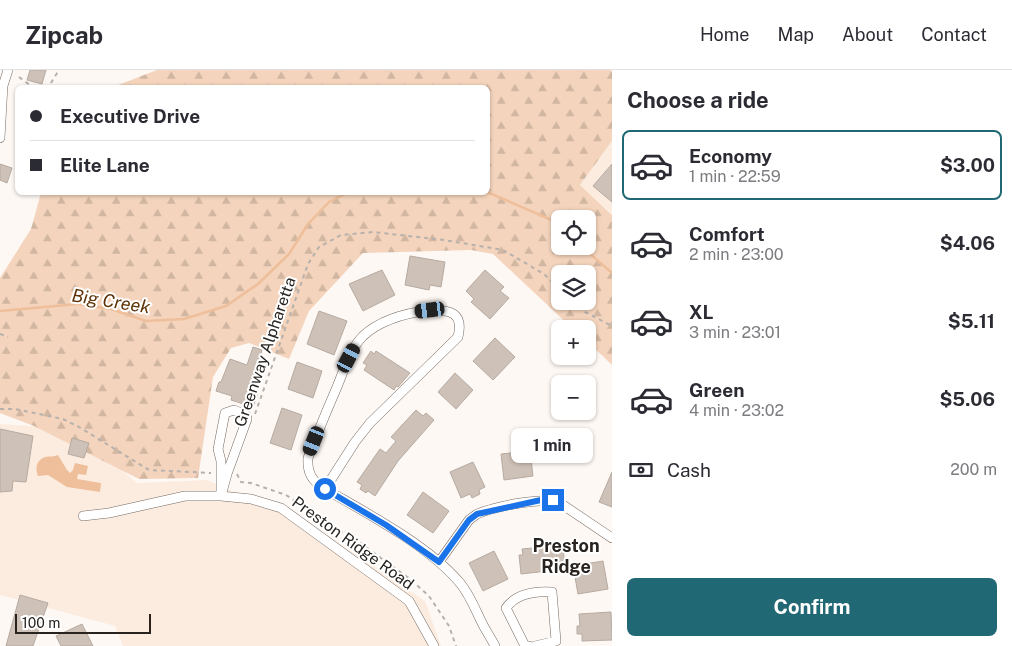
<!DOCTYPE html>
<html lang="en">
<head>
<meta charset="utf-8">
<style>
  :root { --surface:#fff; --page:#f2f2f3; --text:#2b2b33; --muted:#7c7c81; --line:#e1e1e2; --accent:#206974 }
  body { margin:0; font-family:"Public Sans",sans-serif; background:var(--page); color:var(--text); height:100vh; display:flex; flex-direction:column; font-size:19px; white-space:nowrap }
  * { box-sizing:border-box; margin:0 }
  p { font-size:16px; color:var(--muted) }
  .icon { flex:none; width:28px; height:28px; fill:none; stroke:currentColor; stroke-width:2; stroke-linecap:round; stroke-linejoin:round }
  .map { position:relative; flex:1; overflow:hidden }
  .panel { display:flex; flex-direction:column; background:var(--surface); width:400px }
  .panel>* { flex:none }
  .guide { position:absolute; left:15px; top:15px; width:475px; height:110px; border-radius:8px; box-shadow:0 1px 4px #0004; display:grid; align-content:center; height:110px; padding:0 15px; background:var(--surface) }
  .fabs { position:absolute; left:551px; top:140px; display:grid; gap:10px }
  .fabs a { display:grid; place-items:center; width:45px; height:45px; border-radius:8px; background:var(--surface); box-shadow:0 1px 4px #0004; font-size:25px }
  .scale { position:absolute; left:15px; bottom:12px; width:136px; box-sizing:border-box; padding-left:5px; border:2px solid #28231f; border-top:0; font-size:14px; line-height:18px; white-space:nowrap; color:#28231f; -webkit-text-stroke:4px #fff; paint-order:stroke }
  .end { position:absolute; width:22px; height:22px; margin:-11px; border:6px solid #1a73e8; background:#fff; box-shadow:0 0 0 2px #fff }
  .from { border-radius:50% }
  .bubble { position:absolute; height:35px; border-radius:8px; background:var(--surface); box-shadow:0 1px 4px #0004; font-size:16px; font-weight:700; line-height:35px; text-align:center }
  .car { position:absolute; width:15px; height:30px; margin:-15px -8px; border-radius:6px; box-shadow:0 0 4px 1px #0007; background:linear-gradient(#222 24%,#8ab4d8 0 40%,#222 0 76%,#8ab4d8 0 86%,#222 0) }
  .guide b { display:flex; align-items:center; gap:18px; height:48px; font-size:19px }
  .guide b+b { border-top:1px solid var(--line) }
  .guide i { width:12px; height:12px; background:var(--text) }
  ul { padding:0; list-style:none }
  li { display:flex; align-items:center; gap:15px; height:70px; margin:0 10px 8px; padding:0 5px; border:2px solid transparent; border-radius:8px }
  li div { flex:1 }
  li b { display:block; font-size:19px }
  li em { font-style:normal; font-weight:700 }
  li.current { border-color:var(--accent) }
  li>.icon { width:45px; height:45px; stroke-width:1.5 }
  h2 { padding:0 15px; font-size:22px; line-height:60px }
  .pay { display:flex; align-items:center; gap:12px; height:55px; padding:0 15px; font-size:19px }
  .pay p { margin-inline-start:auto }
  .button { display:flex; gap:10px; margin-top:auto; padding:10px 15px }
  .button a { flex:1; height:58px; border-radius:8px; background:var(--accent); color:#fff; font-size:20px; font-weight:700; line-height:58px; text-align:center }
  header { display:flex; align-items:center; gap:30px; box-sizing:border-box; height:70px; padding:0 25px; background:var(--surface); border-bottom:1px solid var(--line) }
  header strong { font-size:24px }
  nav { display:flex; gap:28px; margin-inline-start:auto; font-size:18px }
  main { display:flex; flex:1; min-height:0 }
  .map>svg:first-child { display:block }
  .built { fill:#fcece0 }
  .forest { fill:url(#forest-firs); fill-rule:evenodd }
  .water { fill:#eebf9a }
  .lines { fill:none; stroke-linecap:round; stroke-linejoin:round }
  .stream { stroke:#eebf9a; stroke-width:2.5 }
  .building { fill:#cec1b8; stroke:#b6aaa1 }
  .minor-casing { stroke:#766a62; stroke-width:10 }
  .path { stroke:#b7b1ad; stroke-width:2; stroke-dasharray:4 4; stroke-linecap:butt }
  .minor { stroke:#fff; stroke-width:9 }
  .route { stroke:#1a73e8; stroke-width:6 }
  .labels { text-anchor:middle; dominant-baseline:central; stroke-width:4; stroke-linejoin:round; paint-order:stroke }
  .street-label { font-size:16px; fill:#28231f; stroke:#fff }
  .water-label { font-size:18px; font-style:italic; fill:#5d3205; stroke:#fff }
  .neighbourhood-label { font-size:18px; font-weight:bold; fill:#28231f; stroke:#fff }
</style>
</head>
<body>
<header>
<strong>Zipcab</strong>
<nav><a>Home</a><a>Map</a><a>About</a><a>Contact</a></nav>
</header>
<main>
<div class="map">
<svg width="612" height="576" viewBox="0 0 612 576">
  <defs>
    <pattern id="forest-firs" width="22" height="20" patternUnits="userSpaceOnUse" patternTransform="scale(1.25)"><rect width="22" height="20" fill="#f4d4bc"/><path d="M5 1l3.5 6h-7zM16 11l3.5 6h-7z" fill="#d1b6a1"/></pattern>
  </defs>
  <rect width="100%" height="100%" fill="#fef8f4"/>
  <!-- built -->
  <path class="built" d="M612,71v73l-32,-29z
    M0,354l60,4 29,13 48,42 70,-3 109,48 109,73 16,45h-318l-8,-20 -115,-31z"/>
  <!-- forest -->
  <path class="forest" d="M157,0h453l2,1v70l-32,44 32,30v150l-24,-23v-13h-15l-80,-75 -22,-4 -108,3 -54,58 -20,48 -40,-16 -18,5 -18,29 -15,101 -59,1 -105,-53 -34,-13v-135l31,-49 10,-36 447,-1v-104l-375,-1zM560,149h28v27h-28zM560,204h28v27h-28z"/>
  <!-- water -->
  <path class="water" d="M58,385l9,15 3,3 3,-3 2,-7 13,3 -2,9 -8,-1 -1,5 24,4 -1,9 -33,-5 -19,-12 -10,1c-3,-7 -2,-16 7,-19 4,-1 9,0 13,-2z"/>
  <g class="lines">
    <!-- stream -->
    <path class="stream" d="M487,122l67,29 6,5
      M581,176l31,27
      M0,241l78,-7 33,5 35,12 38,-2 42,-13 32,-22 31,-30 19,-30 21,-22 20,-10"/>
  </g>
  <!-- building -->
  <path class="building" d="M30,0h16l-4,14 -15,-4z
    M0,94l12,4 -5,15 -7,-3z
    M612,94v38l-19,-16z
    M410,186l35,6 -4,25 -11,-2 -1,5 -24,-5z
    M382,200l13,25 -32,16 -14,-27z
    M485,200l19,17 -4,4 9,7 -19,21 -19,-17 3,-3 -8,-8z
    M319,241l28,10 -13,34 -27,-11z
    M495,268l20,19 -22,23 -20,-19z
    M253,277l9,3 -6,18 4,2 -8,21 6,2 -5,14 -22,-7 1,-4 -16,-5 3,-9h2l9,-23 17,6z
    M371,281l3,3 2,-3 34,22 -12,14 -2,-1 -2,4 -30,-20 3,-5 -4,-2z
    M297,292l25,9 -9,27 -25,-9z
    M455,303l18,17 -17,19 -18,-17z
    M282,338l20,7 -11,35 -21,-7z
    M416,340l7,6 3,-3 8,7 -36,41 -23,35 -7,-5 -2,2 -6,-4 2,-4 -5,-3 23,-33 6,4 10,-12 -5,-4z
    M0,359l33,7 -7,46 -13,-1 -1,10 -12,1z
    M72,368l17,5 -5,15 -16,-4z
    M530,381l3,25 -29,4 -3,-26z
    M473,392l12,25 -6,3 1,4 -8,4 -2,-4 -9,4 -11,-26z
    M612,402v35l-13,-5z
    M423,422l26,19 -16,22 -26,-18z
    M563,475l2,24 -44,5 -2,-19h4l-1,-6z
    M494,481l14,28 -25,12 -14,-28z
    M603,491l5,28 -30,5 -5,-28z
    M20,525l28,8 -15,43h-27z
    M611,542l1,28 -30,1v-7h-5v-8h3l-1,-12z
    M82,554l11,22h-32l-5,-10z"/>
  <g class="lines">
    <!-- minor casing -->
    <g class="minor-casing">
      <path id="minor" d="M2,19l6,-19
        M0,68l3,-53
        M430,240c20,0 34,2 28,27l-88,86 -15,19 -30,47c-13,-8 -18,-16 -17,-31 9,-24 19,-48 29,-71 7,-17 13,-38 26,-51 18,-17 43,-23 67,-26z
        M234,340l12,5 1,4 -20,55 -6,22v-35l-3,-12 7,-36z
        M325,419c43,25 103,56 135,94 10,12 15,26 22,40 4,8 9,15 13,23
        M83,446l26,-3 76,-17h36l30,3 30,9 128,93 25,45
        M439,492l30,-42 8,-6c17,-7 66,-18 83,-11l52,35
        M529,576h-4l-19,-38c10,-14 29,-17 46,-16l4,49 -21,5"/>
    </g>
    <!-- path -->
    <path class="path" d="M19,7l15,11
      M45,18l4,-2 10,-16
      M573,231l12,11 27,14
      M0,264l8,3
      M0,339h15l48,10 16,8 70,43 62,3
      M255,344l53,-150 11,-17 22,-12 32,-3 71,8 59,10 41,24 16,15
      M237,404l4,8 10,1 35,12 41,27 9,8 13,5 61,44 19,17 20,30 7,20"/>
    <!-- minor -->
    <use href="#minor" class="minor"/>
  </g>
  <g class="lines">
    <!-- route -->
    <path class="route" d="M325,419l61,36 53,37 30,-42 8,-6 64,-14h12"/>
  </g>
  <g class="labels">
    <!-- street labels -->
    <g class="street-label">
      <text transform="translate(265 282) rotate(-71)">Greenway Alpharetta</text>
      <text transform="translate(353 473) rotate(36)">Preston Ridge Road</text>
    </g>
    <!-- water labels -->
    <g class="water-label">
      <text transform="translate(111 231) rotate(9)">Big Creek</text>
    </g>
    <!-- neighbourhood labels -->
    <g class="neighbourhood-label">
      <text x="566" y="475">Preston<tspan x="566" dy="21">Ridge</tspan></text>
    </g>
  </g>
</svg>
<div class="fabs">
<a><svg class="icon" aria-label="locate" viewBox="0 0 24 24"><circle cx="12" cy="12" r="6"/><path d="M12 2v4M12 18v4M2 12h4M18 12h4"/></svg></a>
<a><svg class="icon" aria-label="layers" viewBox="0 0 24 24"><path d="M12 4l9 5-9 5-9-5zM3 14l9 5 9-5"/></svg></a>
<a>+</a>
<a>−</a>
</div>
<div class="scale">100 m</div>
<i class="end from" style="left:325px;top:419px"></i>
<i class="end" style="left:553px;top:430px"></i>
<div class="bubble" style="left:511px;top:358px;width:82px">1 min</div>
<i class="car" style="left:430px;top:240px;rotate:263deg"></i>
<i class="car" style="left:349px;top:288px;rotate:28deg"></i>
<i class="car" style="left:314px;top:371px;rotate:202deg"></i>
<div class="guide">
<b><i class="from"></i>Executive Drive</b>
<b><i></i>Elite Lane</b>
</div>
</div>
<section class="panel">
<h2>Choose a ride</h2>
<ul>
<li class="current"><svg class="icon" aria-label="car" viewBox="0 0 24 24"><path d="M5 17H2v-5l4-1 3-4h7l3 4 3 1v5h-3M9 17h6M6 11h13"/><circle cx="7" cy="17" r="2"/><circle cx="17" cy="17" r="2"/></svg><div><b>Economy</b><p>1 min · 22:59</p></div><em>$3.00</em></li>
<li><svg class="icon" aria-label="car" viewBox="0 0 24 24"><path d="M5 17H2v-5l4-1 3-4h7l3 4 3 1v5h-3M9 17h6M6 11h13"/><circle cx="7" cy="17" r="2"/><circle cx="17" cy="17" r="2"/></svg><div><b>Comfort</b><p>2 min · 23:00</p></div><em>$4.06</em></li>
<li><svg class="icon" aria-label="car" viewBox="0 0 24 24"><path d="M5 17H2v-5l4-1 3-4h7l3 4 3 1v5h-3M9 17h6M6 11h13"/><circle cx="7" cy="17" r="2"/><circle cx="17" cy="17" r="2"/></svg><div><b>XL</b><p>3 min · 23:01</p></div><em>$5.11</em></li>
<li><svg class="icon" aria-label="car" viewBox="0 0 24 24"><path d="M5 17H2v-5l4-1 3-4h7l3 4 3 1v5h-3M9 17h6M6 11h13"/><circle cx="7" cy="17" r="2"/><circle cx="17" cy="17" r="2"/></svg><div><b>Green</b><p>4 min · 23:02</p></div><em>$5.06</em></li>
</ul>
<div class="pay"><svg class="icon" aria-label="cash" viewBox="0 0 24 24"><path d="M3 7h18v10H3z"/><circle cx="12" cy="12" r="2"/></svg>Cash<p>200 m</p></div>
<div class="button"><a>Confirm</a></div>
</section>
</main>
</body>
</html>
